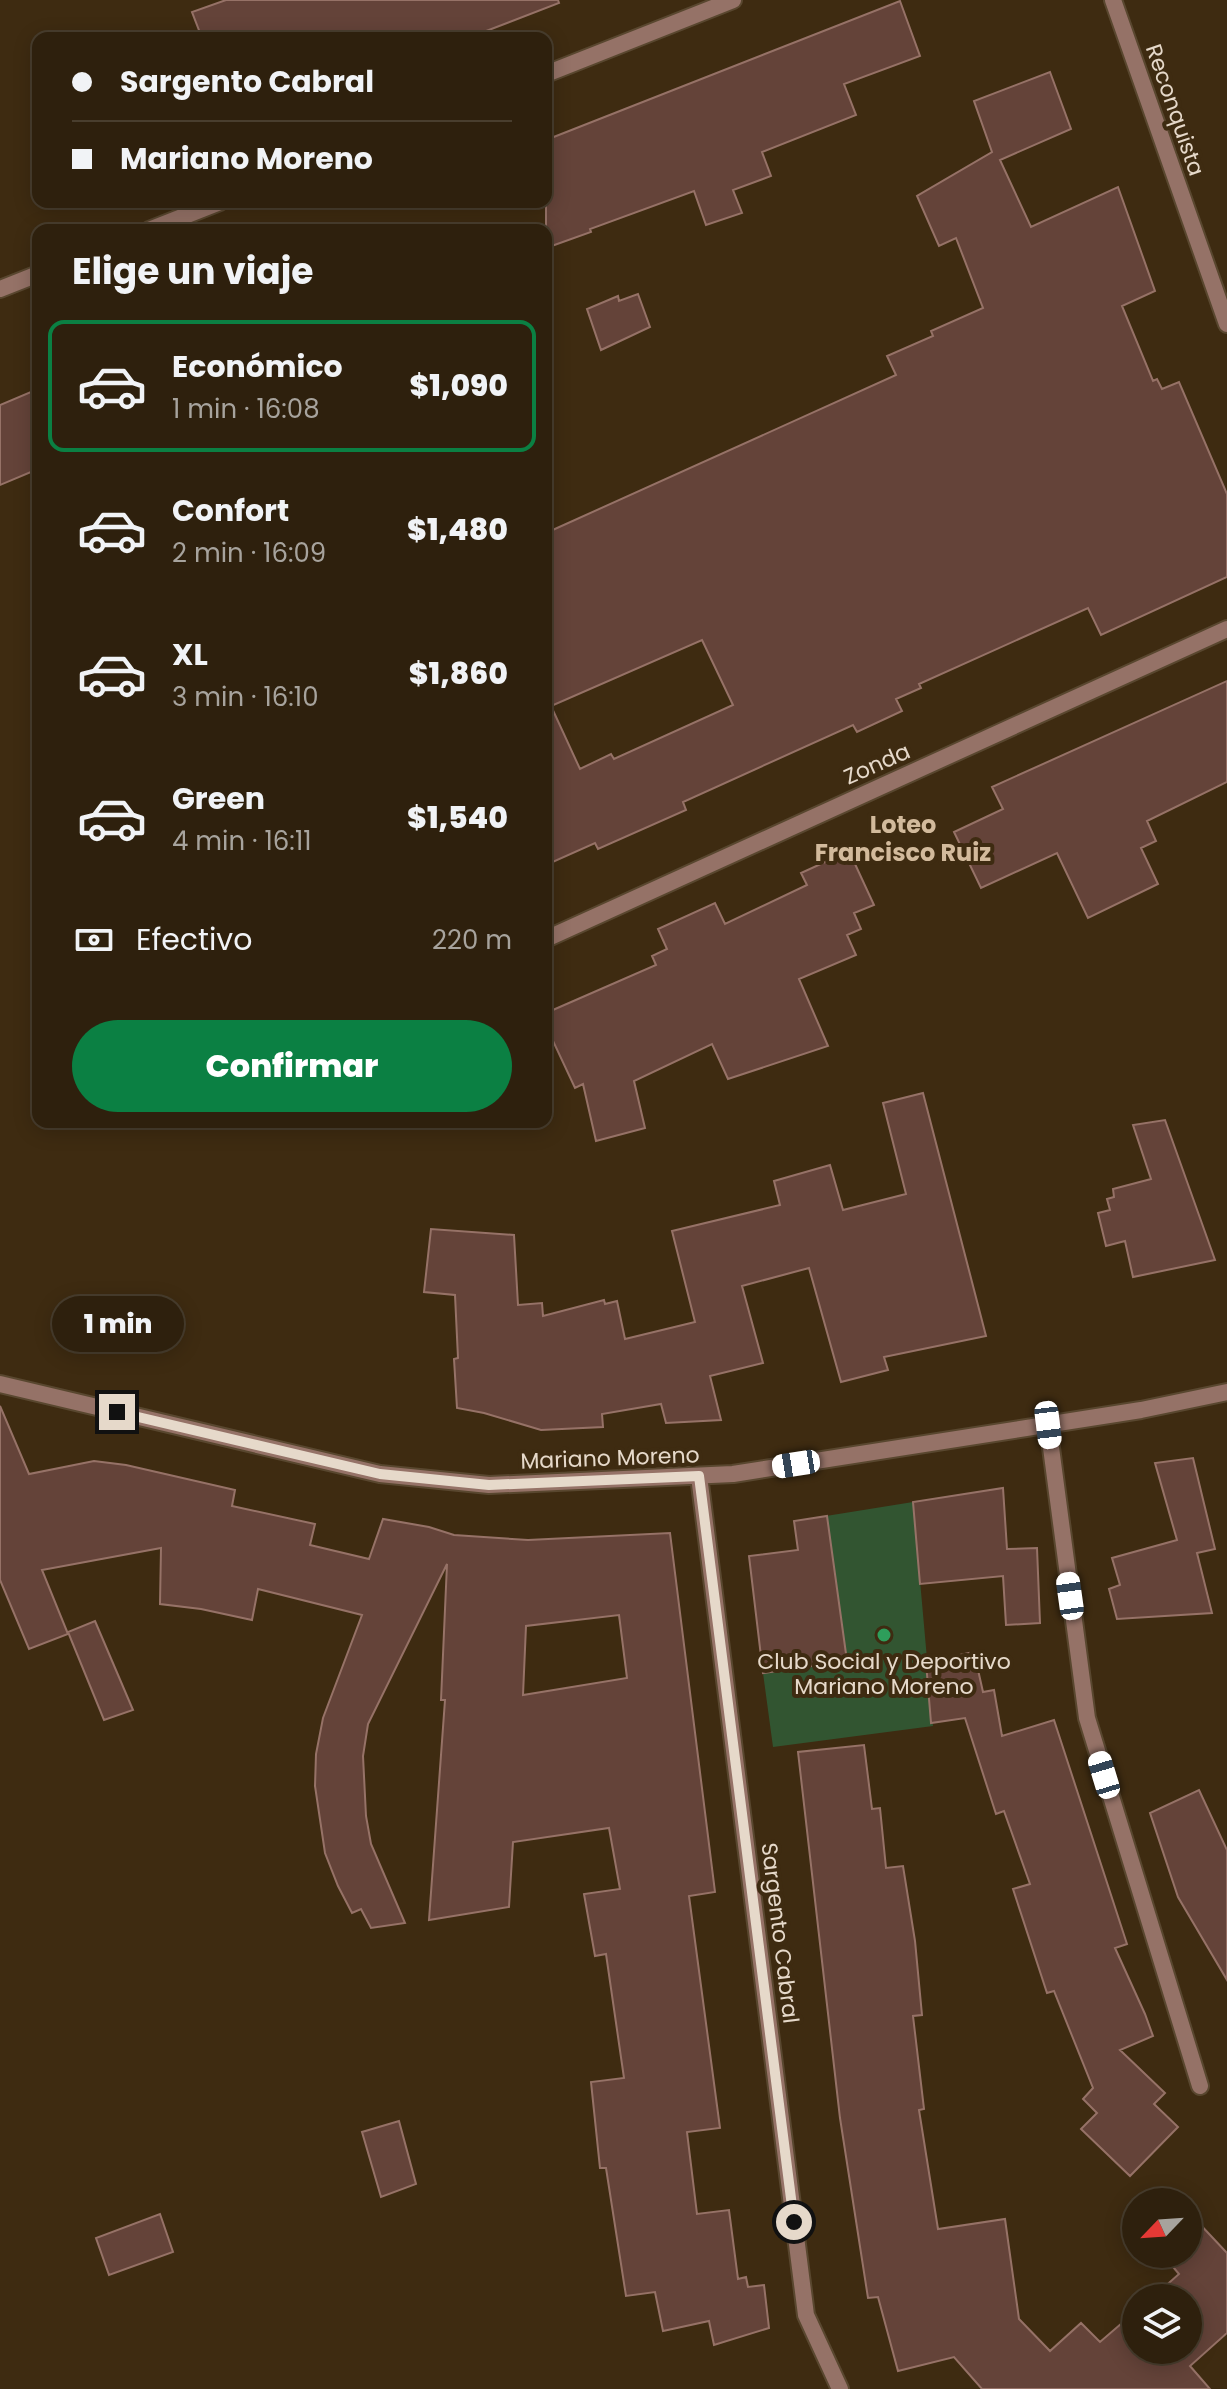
<!DOCTYPE html>
<html lang="es">
<head>
<meta charset="utf-8">
<style>
  :root { --surface:#2e200d; --page:#3a2d1b; --text:#f1f3f6; --muted:#a7a39d; --line:#493e2e; --accent:#0b8043 }
  body { margin:0; font-family:Poppins,sans-serif; background:var(--page); color:var(--text); height:100vh; display:flex; flex-direction:column; font-size:30px; white-space:nowrap }
  * { box-sizing:border-box; margin:0 }
  p { font-size:26px; color:var(--muted) }
  .icon { flex:none; width:44px; height:44px; fill:none; stroke:currentColor; stroke-width:2; stroke-linecap:round; stroke-linejoin:round }
  .map { position:relative; flex:1; overflow:hidden }
  .sheet { position:absolute; left:32px; top:224px; width:520px; height:904px; display:flex; flex-direction:column; background:var(--surface); border-radius:16px; box-shadow:0 4px 20px #0003,0 0 0 2px var(--line) }
  .sheet>* { flex:none }
  .hud { position:absolute; left:32px; top:32px; width:520px; height:176px; border-radius:16px; box-shadow:0 4px 20px #0003,0 0 0 2px var(--line); display:grid; align-content:center; height:176px; padding:0 40px; background:var(--surface) }
  .needle { width:52px; rotate:245deg }
  .fabs { position:absolute; left:1122px; top:2188px; display:grid; gap:16px }
  .fabs a { display:grid; place-items:center; width:80px; height:80px; border-radius:50%; background:var(--surface); box-shadow:0 4px 20px #0003,0 0 0 2px var(--line); font-size:40px }
  .end { position:absolute; width:36px; height:36px; margin:-18px; border:10px solid #e6d9ca; background:#111; box-shadow:0 0 0 4px #111 }
  .from { border-radius:50% }
  .bubble { position:absolute; height:56px; border-radius:28px; background:var(--surface); box-shadow:0 4px 20px #0003,0 0 0 2px var(--line); font-size:26px; font-weight:800; line-height:56px; text-align:center }
  .car { position:absolute; width:24px; height:48px; margin:-24px -12px; border-radius:10px; box-shadow:0 0 6px 2px #0007; background:linear-gradient(#fff 24%,#345 0 40%,#fff 0 76%,#345 0 86%,#fff 0) }
  .hud b { display:flex; align-items:center; gap:28px; height:76px; font-size:30px }
  .hud b+b { border-top:2px solid var(--line) }
  .hud i { width:20px; height:20px; background:var(--text) }
  ul { padding:0; list-style:none }
  li { display:flex; align-items:center; gap:24px; height:132px; margin:0 16px 12px; padding:0 24px; border:4px solid transparent; border-radius:16px }
  li div { flex:1 }
  li b { display:block; font-size:30px }
  li em { font-style:normal; font-weight:800 }
  li.current { border-color:var(--accent) }
  li>.icon { width:72px; height:72px; stroke-width:1.5 }
  h2 { padding:0 40px; font-size:36px; line-height:96px }
  .pay { display:flex; align-items:center; gap:20px; height:88px; padding:0 40px; font-size:30px }
  .pay p { margin-inline-start:auto }
  .action { display:flex; gap:16px; margin-top:auto; padding:16px 40px }
  .action a { flex:1; height:92px; border-radius:48px; background:var(--accent); color:#fff; font-size:32px; font-weight:800; line-height:92px; text-align:center }
  .map>svg:first-child { display:block }
  .green { fill:#325531 }
  .building { fill:#644339; stroke:#967267; stroke-width:2; fill-rule:evenodd }
  .lines { fill:none; stroke-linecap:round; stroke-linejoin:round }
  .street-casing { stroke:#59472f; stroke-width:20 }
  .street { stroke:#957267; stroke-width:16 }
  .route { stroke:#e6d9ca; stroke-width:10 }
  .leisure-dot { fill:#2e9e5b; stroke:#3e2b11; stroke-width:3 }
  .labels { text-anchor:middle; dominant-baseline:central; stroke-width:8; stroke-linejoin:round; paint-order:stroke }
  .street-label { font-size:22px; fill:#e6d9ca; stroke:#3e2b11 }
  .poi-label { font-size:22px; fill:#e6d9ca; stroke:#3e2b11 }
  .neighbourhood-label { font-size:24px; font-weight:bold; fill:#d2ba9c; stroke:#3e2b11 }
</style>
</head>
<body>
<div class="map">
<svg width="1227" height="2389" viewBox="0 0 1227 2389">
  <rect width="100%" height="100%" fill="#3e2b11"/>
  <!-- green -->
  <path class="green" d="M913,1502l20,224 -160,21 -10,-74 84,-12 -21,-145z"/>
  <!-- building -->
  <path class="building" d="M226,0h332l1,3 -91,35h-266l-10,-26z
    M900,1l20,55 -76,28 12,31 -94,37 9,24 -38,14 9,23 -36,12 -12,-34 -104,38 1,3 -45,16v-108z
    M1050,72l21,57 -71,31 31,67 87,-40 37,104 -33,15 31,75 4,-2 5,10 17,-7 48,112v83l-126,58 -13,-27 -169,76 2,4 -25,11 6,12 -45,21 -4,-7 -170,77 3,8 -88,39 -3,-6 -49,22v-332l350,-158 -9,-19 46,-20 -2,-5 52,-23 -27,-70 -17,8 -22,-50 75,-44 -18,-51zM702,640l31,65 -119,54 -3,-5 -31,15 -29,-63z
    M638,294l12,33 -49,23 -14,-41 31,-13 1,5z
    M38,389v80l-38,16v-80z
    M1227,681v101l-80,39 9,20 -15,7 17,36 -70,34 -31,-65 -76,35 -27,-56 49,-23 -11,-22z
    M849,851l25,54 -20,8 7,16 -14,6 9,20 -57,24 29,67 -100,33 -16,-35 -78,37 11,47 -49,13 -13,-57 -8,4 -29,-62v-13l110,-48 -4,-9 15,-7 -9,-20 57,-26 10,21 82,-39 -6,-12z
    M923,1093l63,243 -102,21 4,13 -47,12 -32,-114 -67,18 21,77 -53,13 11,44 -55,3 -5,-19 -59,10 1,13 -62,3 -57,-17 -27,-5 -3,-49 4,-1 -3,-63 -31,-3 7,-63 83,6 4,70 24,-2 1,13 61,-16 1,4 12,-3 8,38 70,-17 -23,-91 108,-26 -6,-24 56,-16 13,45 63,-16 -23,-91z
    M1165,1120l50,140 -82,17 -8,-36 -19,5 -8,-33 12,-3 -3,-11 7,-2 -1,-8 38,-10 -18,-54z
    M0,1406l29,68 65,-13 32,4 109,25 -3,16 83,18 -5,21 59,14 14,-40 46,8 25,8 74,5 142,-7 45,359 -26,4 31,232 -33,4 10,82 32,-4 9,69 8,-2 2,10 16,-2 5,43 -55,17 -5,-24 -46,10 -8,-39 -29,4 -20,-128h-6l-9,-86 33,-4 -18,-124 -11,2 -11,-62 36,-5 -11,-61 -96,14 -4,65 -80,13 16,-220h-4l6,-136 -79,160 -5,32 3,60 5,28 34,79 -34,5 -10,-19 -9,4 -14,-27 -13,-33 -10,-67 1,-32 7,-36 39,-103 -104,-26 -6,31 -51,-11 -41,-5 1,-56 -119,22 26,64 -39,15 -29,-69zM619,1615l8,63 -104,17 3,-69z
    M1193,1458l22,91 -18,4 15,60 -95,6 -8,-30 11,-4 -8,-27 65,-18 -22,-77z
    M1003,1488l4,61 30,-1 3,75 -34,2 -3,-49 -83,8 -7,-82z
    M827,1516l20,145 -84,12 -14,-117 49,-6 -4,-29z
    M95,1621l38,89 -29,10 -36,-88z
    M974,1652l9,40 11,-2 8,46 52,-16 73,224 -12,4 30,66 8,22 -33,14 45,43 -11,11 24,23 -48,49 -49,-47 16,-16 -14,-14 10,-11 -39,-97 -7,2 -34,-104 17,-5 -26,-73 -8,3 -31,-96 -34,5 -5,-61z
    M864,1745l8,64 8,-1 6,60 17,-2 12,75 7,74 -9,1 11,93 -5,1 19,119 67,-10 14,100 31,32 31,-28 19,19 36,-31v39h52v-52h-36l27,-24 -17,-20h26v-26l8,-8 31,33v80l-37,33 20,23h-228l-28,-32 -56,14 -20,-74 -10,1 -28,-180 -42,-366z
    M1199,1790l28,60v130l-49,-83 -28,-84z
    M399,2121l17,63 -35,13 -19,-65z
    M160,2214l13,38 -64,23 -13,-37z"/>
  <g class="lines">
    <!-- street casing -->
    <g class="street-casing">
      <path id="street" d="M1113,0l114,324
        M546,74l187,-74
        M149,230l71,-28
        M0,289l38,-15
        M546,939l681,-310
        M0,1384l380,90 109,11 244,-11 408,-64 86,-18
        M1048,1425l39,293 113,368
        M699,1476l107,839 34,74"/>
    </g>
    <!-- street -->
    <use href="#street" class="street"/>
  </g>
  <g class="lines">
    <!-- route -->
    <path class="route" d="M117,1412l263,62 109,11 210,-9 95,746"/>
  </g>
  <!-- markers -->
  <circle class="leisure-dot" cx="884" cy="1635" r="8"/>
  <g class="labels">
    <!-- street labels -->
    <g class="street-label">
      <text transform="translate(1175 110) rotate(71)">Reconquista</text>
      <text transform="translate(877 764) rotate(-24)">Zonda</text>
      <text transform="translate(610 1458) rotate(-2)">Mariano Moreno</text>
      <text transform="translate(780 1933) rotate(83)">Sargento Cabral</text>
    </g>
    <!-- poi labels -->
    <g class="poi-label">
      <text x="884" y="1661">Club Social y Deportivo<tspan x="884" dy="25">Mariano Moreno</tspan></text>
    </g>
    <!-- neighbourhood labels -->
    <g class="neighbourhood-label">
      <text x="903" y="824">Loteo<tspan x="903" dy="28">Francisco Ruiz</tspan></text>
    </g>
  </g>
</svg>
<div class="fabs">
<a><svg class="needle" viewBox="-14 -14 28 28"><path d="M0-13l5 13h-10z" fill="#e53935"/><path d="M0 13l5-13h-10z" fill="#a7a39d"/></svg></a>
<a><svg class="icon" aria-label="layers" viewBox="0 0 24 24"><path d="M12 4l9 5-9 5-9-5zM3 14l9 5 9-5"/></svg></a>
</div>
<i class="end from" style="left:794px;top:2222px"></i>
<i class="end" style="left:117px;top:1412px"></i>
<div class="bubble" style="left:52px;top:1296px;width:132px">1 min</div>
<i class="car" style="left:1048px;top:1425px;rotate:173deg"></i>
<i class="car" style="left:796px;top:1464px;rotate:261deg"></i>
<i class="car" style="left:1070px;top:1596px;rotate:352deg"></i>
<i class="car" style="left:1104px;top:1775px;rotate:343deg"></i>
<div class="hud">
<b><i class="from"></i>Sargento Cabral</b>
<b><i></i>Mariano Moreno</b>
</div>
<section class="sheet">
<h2>Elige un viaje</h2>
<ul>
<li class="current"><svg class="icon" aria-label="car" viewBox="0 0 24 24"><path d="M5 17H2v-5l4-1 3-4h7l3 4 3 1v5h-3M9 17h6M6 11h13"/><circle cx="7" cy="17" r="2"/><circle cx="17" cy="17" r="2"/></svg><div><b>Económico</b><p>1 min · 16:08</p></div><em>$1,090</em></li>
<li><svg class="icon" aria-label="car" viewBox="0 0 24 24"><path d="M5 17H2v-5l4-1 3-4h7l3 4 3 1v5h-3M9 17h6M6 11h13"/><circle cx="7" cy="17" r="2"/><circle cx="17" cy="17" r="2"/></svg><div><b>Confort</b><p>2 min · 16:09</p></div><em>$1,480</em></li>
<li><svg class="icon" aria-label="car" viewBox="0 0 24 24"><path d="M5 17H2v-5l4-1 3-4h7l3 4 3 1v5h-3M9 17h6M6 11h13"/><circle cx="7" cy="17" r="2"/><circle cx="17" cy="17" r="2"/></svg><div><b>XL</b><p>3 min · 16:10</p></div><em>$1,860</em></li>
<li><svg class="icon" aria-label="car" viewBox="0 0 24 24"><path d="M5 17H2v-5l4-1 3-4h7l3 4 3 1v5h-3M9 17h6M6 11h13"/><circle cx="7" cy="17" r="2"/><circle cx="17" cy="17" r="2"/></svg><div><b>Green</b><p>4 min · 16:11</p></div><em>$1,540</em></li>
</ul>
<div class="pay"><svg class="icon" aria-label="cash" viewBox="0 0 24 24"><path d="M3 7h18v10H3z"/><circle cx="12" cy="12" r="2"/></svg>Efectivo<p>220 m</p></div>
<div class="action"><a>Confirmar</a></div>
</section>
</div>
</body>
</html>
